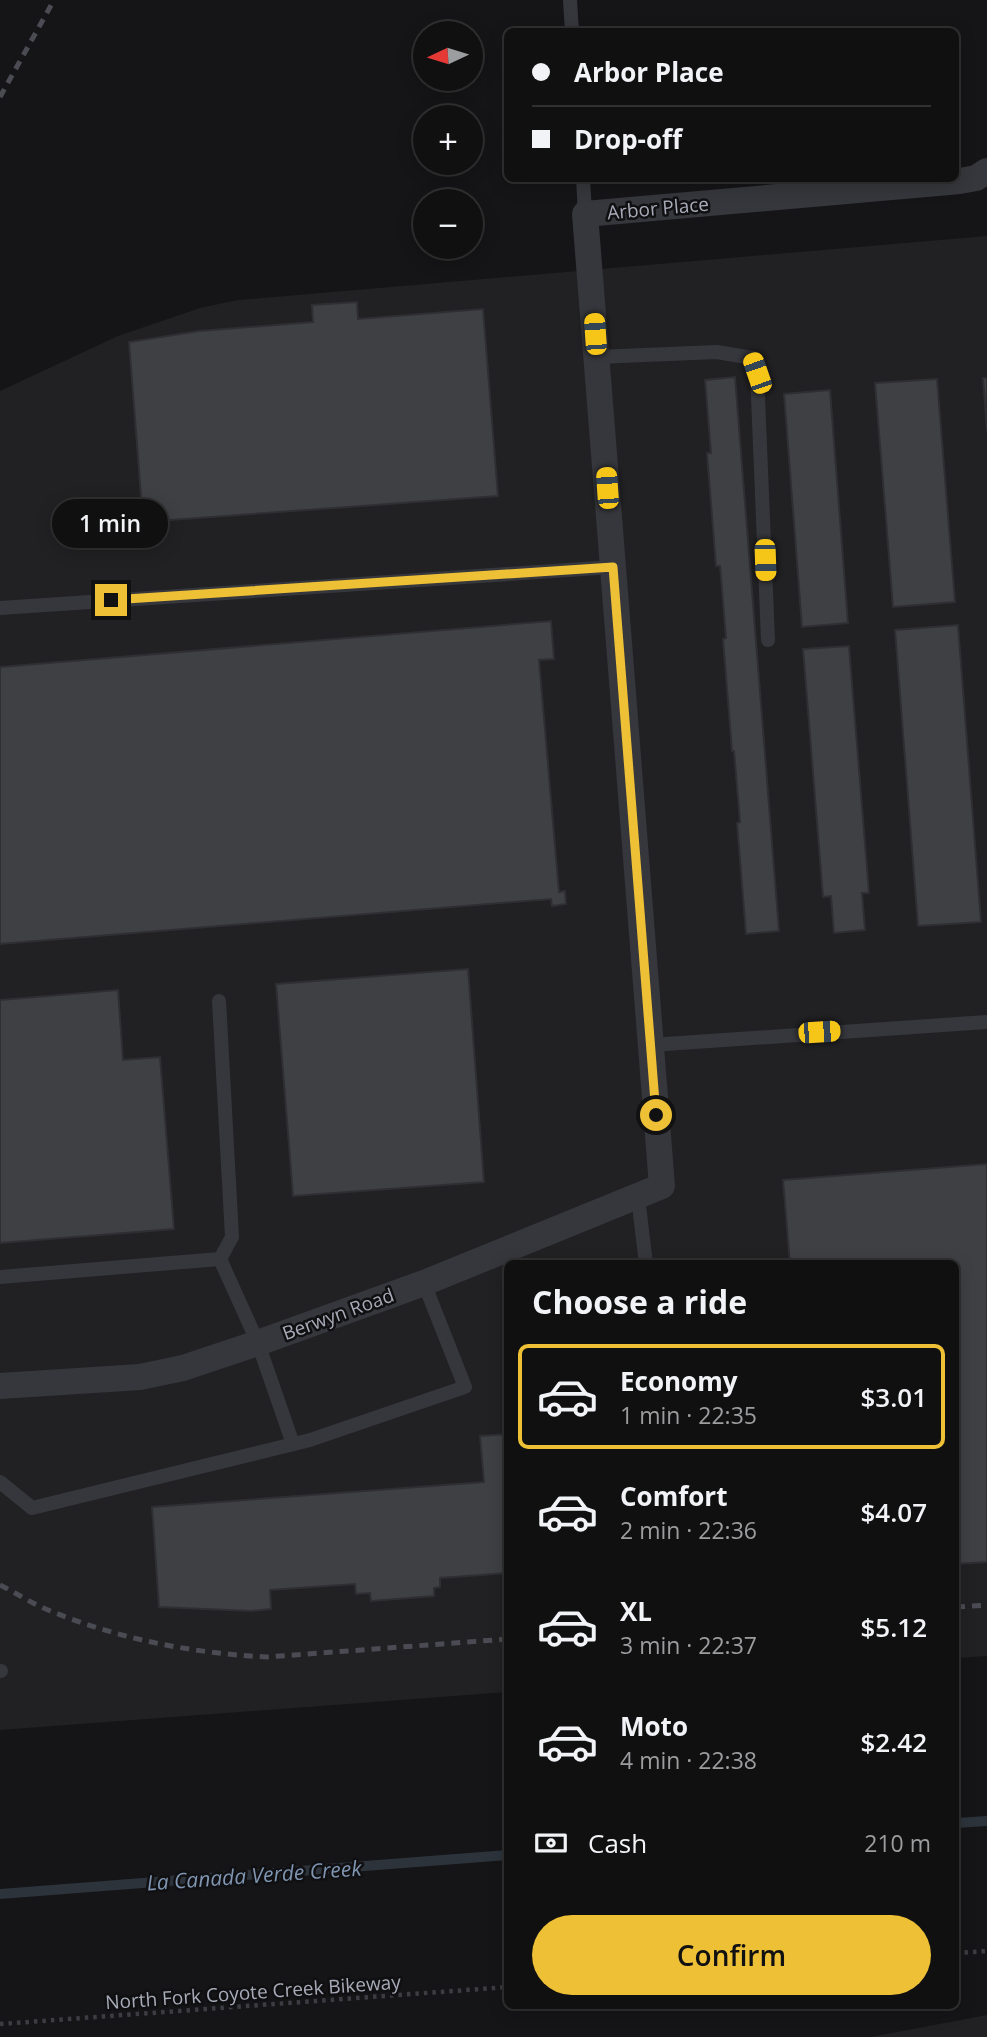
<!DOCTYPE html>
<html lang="en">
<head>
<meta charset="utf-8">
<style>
  :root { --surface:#101011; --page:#19191a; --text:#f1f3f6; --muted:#9c9d9f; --line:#303031; --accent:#eec036 }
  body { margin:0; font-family:"Open Sans",sans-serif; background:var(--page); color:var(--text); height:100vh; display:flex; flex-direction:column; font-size:26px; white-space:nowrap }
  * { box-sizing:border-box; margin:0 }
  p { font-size:23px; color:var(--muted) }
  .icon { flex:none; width:38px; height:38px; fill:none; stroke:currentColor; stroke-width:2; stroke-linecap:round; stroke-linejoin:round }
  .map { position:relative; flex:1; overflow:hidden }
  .details { position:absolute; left:504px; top:1260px; width:455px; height:749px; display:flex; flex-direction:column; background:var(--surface); border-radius:10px; box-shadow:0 4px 18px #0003,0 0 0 2px var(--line) }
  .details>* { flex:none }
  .banner { position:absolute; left:504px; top:28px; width:455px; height:154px; border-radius:10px; box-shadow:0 4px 18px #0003,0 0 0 2px var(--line); display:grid; align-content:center; height:154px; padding:0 28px; background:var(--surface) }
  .needle { width:46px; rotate:266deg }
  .tools { position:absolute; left:413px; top:21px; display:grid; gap:14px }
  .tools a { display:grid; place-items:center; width:70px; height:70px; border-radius:50%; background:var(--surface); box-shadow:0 4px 18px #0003,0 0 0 2px var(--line); font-size:35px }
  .end { position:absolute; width:32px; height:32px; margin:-16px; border:9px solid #eec036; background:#111; box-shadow:0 0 0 4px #111 }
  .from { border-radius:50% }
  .bubble { position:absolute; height:49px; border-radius:24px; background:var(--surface); box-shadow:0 4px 18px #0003,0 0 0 2px var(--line); font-size:23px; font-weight:600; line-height:49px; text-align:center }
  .car { position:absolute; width:21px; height:42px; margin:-21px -10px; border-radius:9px; box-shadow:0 0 5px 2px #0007; background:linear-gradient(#f5c518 24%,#345 0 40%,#f5c518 0 76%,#345 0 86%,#f5c518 0) }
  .banner b { display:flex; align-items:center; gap:24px; height:66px; font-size:26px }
  .banner b+b { border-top:2px solid var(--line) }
  .banner i { width:18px; height:18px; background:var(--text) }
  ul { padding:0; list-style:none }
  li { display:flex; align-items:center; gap:21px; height:105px; margin:0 14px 10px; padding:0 14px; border:4px solid transparent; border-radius:10px }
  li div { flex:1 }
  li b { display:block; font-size:26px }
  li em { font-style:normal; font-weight:600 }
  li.on { border-color:var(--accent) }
  li>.icon { width:63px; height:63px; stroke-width:1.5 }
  h2 { padding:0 28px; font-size:32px; line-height:84px }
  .pay { display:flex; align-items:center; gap:18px; height:77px; padding:0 28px; font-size:26px }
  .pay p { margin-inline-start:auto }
  .primary-button { display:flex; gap:14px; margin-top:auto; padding:14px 28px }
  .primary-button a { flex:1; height:80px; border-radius:42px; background:var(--accent); color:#111; font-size:28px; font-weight:600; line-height:80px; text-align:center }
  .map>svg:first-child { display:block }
  .built { fill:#212124 }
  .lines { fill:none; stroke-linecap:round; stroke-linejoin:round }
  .stream { stroke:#2c333b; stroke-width:10 }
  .building { fill:#3f4044; stroke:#2f2f33; stroke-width:2 }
  .path { stroke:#3c3d43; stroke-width:4.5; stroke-dasharray:3.5 5; stroke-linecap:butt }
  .service { stroke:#36373c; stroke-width:14 }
  .minor { stroke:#36373c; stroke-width:26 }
  .rail { stroke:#4b4c53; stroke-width:5; stroke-dasharray:9 7; stroke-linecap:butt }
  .route { stroke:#eec036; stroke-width:9 }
  .labels { text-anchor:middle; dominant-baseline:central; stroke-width:5; stroke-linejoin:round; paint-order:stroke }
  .street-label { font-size:19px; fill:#a7abb7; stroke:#101012 }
  .water-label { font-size:21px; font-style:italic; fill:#7f95b1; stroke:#101012 }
</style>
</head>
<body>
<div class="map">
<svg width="987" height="2037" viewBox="0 0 987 2037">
  <rect width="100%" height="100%" fill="#151517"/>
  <!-- built -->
  <path class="built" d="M987,236v1420l-31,2v-394h-448l-1,428 -507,38v-1339l118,-55 82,-28 38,-8z
    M987,2015v22h-116z"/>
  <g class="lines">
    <!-- stream -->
    <path class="stream" d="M956,1823l31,-2
      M0,1894l508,-39"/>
  </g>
  <!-- building -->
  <path class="building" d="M357,302l1,17 125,-10 15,187 -355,26 -14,-180 70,-11 114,-9 -1,-17z
    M735,377l44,554 -33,3 -9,-111 3,-1 -6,-71h-2l-9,-112 3,-1 -6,-72h-4l-9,-113h4l-6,-73z
    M983,378h4v53z
    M937,379l18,223 -62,5 -18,-224z
    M830,390l18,233 -46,4 -18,-233z
    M551,621l3,38 -15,1 20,232 6,-1 1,13 -14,2 -1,-7 -551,45v-277z
    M958,625l23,297 -63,4 -23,-296z
    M849,646l20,247h-7l3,37 -31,3 -3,-37 -8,1 -20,-248z
    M468,969l16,213 -191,14 -17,-212z
    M118,990l5,70 37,-3 14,172 -174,14v-243z
    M987,1164v398l-31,2v-300h-166l-7,-84z
    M508,1434v139l-68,5v9l-6,1v8l-63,5 -1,-8 -14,1 -1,-10 -85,6 1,19 -20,2 -92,-4 -7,-100 332,-25 -4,-46z"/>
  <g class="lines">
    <!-- path -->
    <path class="path" d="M956,1953l31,-2
      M0,2024l508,-37"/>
    <!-- service -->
    <path class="service" d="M570,0l2,32
      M583,178l2,36
      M597,357l120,-5 35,6 5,15 11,267
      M0,608l613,-41
      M219,1001l13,236 -12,22
      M651,1045l336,-23
      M638,1197l8,67
      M0,1277l220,-18 38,84 35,101
      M0,1482l32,26 278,-68 155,-53 -41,-104
      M0,1671h1"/>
    <!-- minor -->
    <path class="minor" d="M0,1386l140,-9 43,-9 75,-25 166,-60 238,-97 -77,-972 375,-33 16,-3 11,-7"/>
    <!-- rail -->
    <path class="rail" d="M0,97l54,-97
      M0,1585c16,8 31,18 48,25 71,29 142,43 219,47l241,-18
      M956,1607l31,-2"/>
  </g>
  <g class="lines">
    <!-- route -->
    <path class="route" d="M111,600l502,-33 43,548"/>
  </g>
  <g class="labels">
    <!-- street labels -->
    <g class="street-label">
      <text transform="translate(658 208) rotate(-5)">Arbor Place</text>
      <text transform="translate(338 1314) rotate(-20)">Berwyn Road</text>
      <text transform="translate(253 1992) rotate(-4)">North Fork Coyote Creek Bikeway</text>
    </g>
    <!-- water labels -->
    <g class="water-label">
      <text transform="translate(254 1875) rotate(-4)">La Canada Verde Creek</text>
    </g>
  </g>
</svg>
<div class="tools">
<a><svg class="needle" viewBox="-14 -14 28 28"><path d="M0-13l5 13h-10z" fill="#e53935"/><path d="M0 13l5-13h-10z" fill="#9c9d9f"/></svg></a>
<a>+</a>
<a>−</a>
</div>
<i class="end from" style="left:656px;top:1115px"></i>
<i class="end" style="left:111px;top:600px"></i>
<div class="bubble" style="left:52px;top:499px;width:116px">1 min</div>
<i class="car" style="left:595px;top:334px;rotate:356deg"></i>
<i class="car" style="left:757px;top:373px;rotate:341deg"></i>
<i class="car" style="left:607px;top:488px;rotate:356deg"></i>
<i class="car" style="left:765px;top:560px;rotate:178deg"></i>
<i class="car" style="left:819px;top:1032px;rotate:86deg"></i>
<div class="banner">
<b><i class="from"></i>Arbor Place</b>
<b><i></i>Drop-off</b>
</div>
<section class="details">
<h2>Choose a ride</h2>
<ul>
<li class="on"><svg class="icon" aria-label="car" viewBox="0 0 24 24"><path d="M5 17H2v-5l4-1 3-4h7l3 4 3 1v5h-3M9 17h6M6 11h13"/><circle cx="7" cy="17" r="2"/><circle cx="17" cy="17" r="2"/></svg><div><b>Economy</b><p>1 min · 22:35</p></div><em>$3.01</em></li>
<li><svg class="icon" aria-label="car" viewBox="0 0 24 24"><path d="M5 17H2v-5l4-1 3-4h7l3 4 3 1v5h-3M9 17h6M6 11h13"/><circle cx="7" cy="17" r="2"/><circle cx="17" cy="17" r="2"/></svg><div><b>Comfort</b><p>2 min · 22:36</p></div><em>$4.07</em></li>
<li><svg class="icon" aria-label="car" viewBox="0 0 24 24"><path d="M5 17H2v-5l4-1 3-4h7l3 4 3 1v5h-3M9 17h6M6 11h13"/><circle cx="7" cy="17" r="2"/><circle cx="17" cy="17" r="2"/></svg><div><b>XL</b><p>3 min · 22:37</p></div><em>$5.12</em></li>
<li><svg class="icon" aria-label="car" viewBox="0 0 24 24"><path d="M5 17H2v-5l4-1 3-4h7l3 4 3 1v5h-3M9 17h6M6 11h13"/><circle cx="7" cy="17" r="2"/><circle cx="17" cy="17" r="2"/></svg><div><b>Moto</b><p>4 min · 22:38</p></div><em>$2.42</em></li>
</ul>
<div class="pay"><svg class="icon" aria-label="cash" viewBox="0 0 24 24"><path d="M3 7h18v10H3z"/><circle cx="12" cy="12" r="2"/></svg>Cash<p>210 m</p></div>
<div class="primary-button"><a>Confirm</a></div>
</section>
</div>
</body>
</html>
